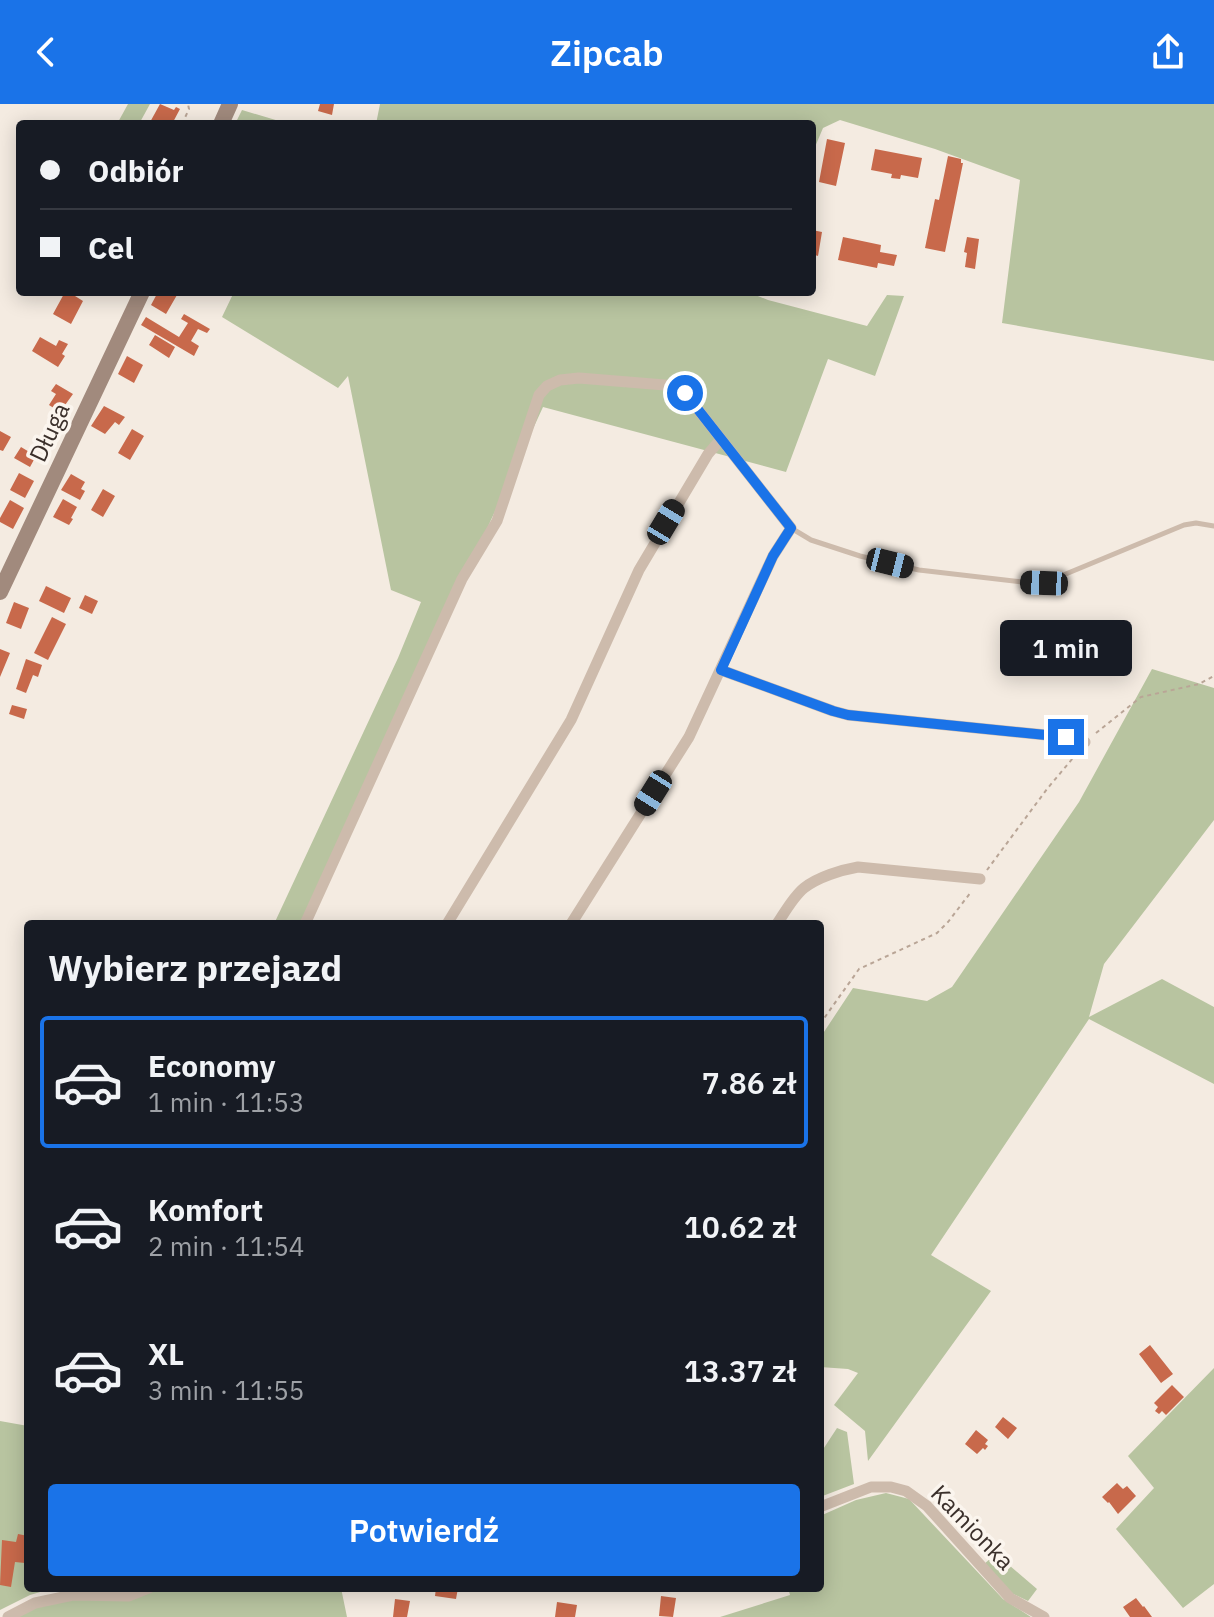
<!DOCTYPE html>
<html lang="pl">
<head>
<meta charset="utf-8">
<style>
  :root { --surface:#171b24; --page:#242831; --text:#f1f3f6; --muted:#9ea1a6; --line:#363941; --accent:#1a73e8 }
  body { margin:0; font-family:"IBM Plex Sans",sans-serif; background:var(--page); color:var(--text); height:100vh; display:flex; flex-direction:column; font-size:30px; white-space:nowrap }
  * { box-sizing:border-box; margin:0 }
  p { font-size:26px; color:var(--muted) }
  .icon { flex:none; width:44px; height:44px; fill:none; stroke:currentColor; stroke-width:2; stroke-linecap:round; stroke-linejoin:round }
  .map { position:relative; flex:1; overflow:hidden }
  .drawer { position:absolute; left:24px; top:816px; width:800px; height:672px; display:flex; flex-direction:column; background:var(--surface); border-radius:8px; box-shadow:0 4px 20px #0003 }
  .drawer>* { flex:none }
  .guide { position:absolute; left:16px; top:16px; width:800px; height:176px; border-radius:8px; box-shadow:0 4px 20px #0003; display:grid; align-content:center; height:176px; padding:0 24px; background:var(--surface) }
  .end { position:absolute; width:36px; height:36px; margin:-18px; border:10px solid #1a73e8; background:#fff; box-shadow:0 0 0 4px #fff }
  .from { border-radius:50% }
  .bubble { position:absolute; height:56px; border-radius:8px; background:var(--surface); box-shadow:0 4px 20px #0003; font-size:26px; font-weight:600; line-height:56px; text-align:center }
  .car { position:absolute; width:24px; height:48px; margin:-24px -12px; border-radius:10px; box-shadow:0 0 6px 2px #0007; background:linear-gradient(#222 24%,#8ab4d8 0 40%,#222 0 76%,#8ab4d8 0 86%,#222 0) }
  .guide b { display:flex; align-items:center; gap:28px; height:76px; font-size:30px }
  .guide b+b { border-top:2px solid var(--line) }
  .guide i { width:20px; height:20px; background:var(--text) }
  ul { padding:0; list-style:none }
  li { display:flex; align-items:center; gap:24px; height:132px; margin:0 16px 12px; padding:0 8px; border:4px solid transparent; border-radius:8px }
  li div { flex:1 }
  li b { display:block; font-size:30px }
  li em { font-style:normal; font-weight:600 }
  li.on { border-color:var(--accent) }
  li>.icon { width:72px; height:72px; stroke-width:1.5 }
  h2 { padding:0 24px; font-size:36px; line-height:96px }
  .primary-button { display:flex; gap:16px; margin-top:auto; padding:16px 24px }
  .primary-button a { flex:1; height:92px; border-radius:8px; background:var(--accent); color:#fff; font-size:32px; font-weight:600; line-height:92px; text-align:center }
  header { display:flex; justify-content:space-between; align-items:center; height:104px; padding:0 24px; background:var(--accent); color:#fff; font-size:36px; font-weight:600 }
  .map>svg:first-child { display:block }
  .green { fill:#b8c4a0 }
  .building { fill:#c8694b }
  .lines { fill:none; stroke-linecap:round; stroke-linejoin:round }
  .path { stroke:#b9a596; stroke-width:2; stroke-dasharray:4 4; stroke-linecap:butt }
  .lane { stroke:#cdbbac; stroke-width:5 }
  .street { stroke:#cdbbac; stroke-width:11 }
  .secondary { stroke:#a18a7d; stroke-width:16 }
  .route { stroke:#1a73e8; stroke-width:10 }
  .labels { text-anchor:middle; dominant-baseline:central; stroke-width:7; stroke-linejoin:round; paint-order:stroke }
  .street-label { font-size:24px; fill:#3b302b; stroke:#fbf5ee }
</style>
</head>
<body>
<header><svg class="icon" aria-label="back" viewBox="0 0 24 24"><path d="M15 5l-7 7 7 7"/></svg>Zipcab<svg class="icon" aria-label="share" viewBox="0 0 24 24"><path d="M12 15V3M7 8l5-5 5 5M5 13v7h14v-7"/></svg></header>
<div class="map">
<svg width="1214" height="1513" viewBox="0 0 1214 1513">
  <rect width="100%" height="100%" fill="#f4ebe1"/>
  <!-- green -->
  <path class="green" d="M128,0h22l-11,20h-22z
    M380,0h834v257l-212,-38 18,-143 -85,-31 -95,-29 -17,8 -11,26v-30h-436z
    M242,6l47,14h-54z
    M234,188h514l20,8 99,26 20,-31 17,1 -29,80 -47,-17 -42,113 -243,-65 -238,517h-31l124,-266 23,-56 -30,-12 -43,-214 -10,12 -116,-71z
    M1152,565l62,19v132l-110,144 -15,53 73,-38 52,28v77l-125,-65 -158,236 60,36 -123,170 -3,-30 -31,-26 24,-32 -10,-4 -28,-2v-329l33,-50 74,13 25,-14 127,-185z
    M1214,1264v216l-31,24 -67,-79 38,-41 -26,-32z
    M0,1317l28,5v162h26l-24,7 -30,15z
    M837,1324l10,4 7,52 -34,13v-43z
    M886,1389l23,6 94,100 28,18h-311l70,-22 -2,-7h32v-72l36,-16z
    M996,1450l41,35 -9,12 -19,-9 -25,-28z
    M158,1484h183l6,29h-330l19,-10 36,-7 56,-1z"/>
  <!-- building -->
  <path class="building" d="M160,0l14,6 2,-3 4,2 -8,15h-23z
    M320,0h14l-2,11 -14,-4z
    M827,35l18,4 -9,43 -17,-4z
    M875,45l47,9 -4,20 -17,-3 -1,4 -9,-1 1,-4 -21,-4z
    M948,52l13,3v4h2l-18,89 -20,-4 10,-49 4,1z
    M812,126l10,2 -4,24 -6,-2z
    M843,133l38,8 -1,7 17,3 -3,11 -16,-3 -1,5 -39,-8z
    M967,133l12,2 -4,30 -10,-2 2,-14 -3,-1z
    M65,188h12l-2,4 8,5 -12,23 -18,-10z
    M158,188h15l4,3 -11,19 -15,-9z
    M184,210l26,15 -3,4 -9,-4 -7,12 8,5 -5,10 -53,-31 5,-8 33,20 9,-14 -7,-4z
    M155,231l20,12 -6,11 -20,-13z
    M40,233l16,9 3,-6 9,4 -6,10 3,2 -7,11 -26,-16z
    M127,252l16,9 -9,18 -16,-9z
    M56,280l17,10 -13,18 -11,-7 7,-11 -5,-3z
    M104,302l21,11 -6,8 -4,-3 -10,12 -14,-8z
    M132,325l12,7 -14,24 -12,-7z
    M0,327l11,6 -8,14 -3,-1z
    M21,343l15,9 -6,11 -16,-9z
    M19,369l15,8 -9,17 -15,-8z
    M71,370l14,8 -4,7 4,2 -5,9 -19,-10z
    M103,385l12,7 -12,21 -12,-7z
    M63,395l14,8 -6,11 2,1 -4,6 -16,-8z
    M10,396l14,8 -11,21 -13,-7v-4z
    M46,482l25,12 -7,15 -25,-12z
    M85,491l13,6 -6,13 -13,-6z
    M14,498l15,6 -8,21 -15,-6z
    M52,513l14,7 -18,36 -14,-7z
    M0,545l10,4 -10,24z
    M26,555l16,6 -4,12 -5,-2 -7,18 -10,-4z
    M12,601l15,4 -3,10 -15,-5z
    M1150,1241l23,29 -12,9 -22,-29z
    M1172,1281l12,12 -18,18 -4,-4 -3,3 -4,-3 3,-4 -4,-4z
    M1003,1313l14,11 -9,11 -13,-12z
    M976,1326l12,10 -3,4 3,2 -3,4 -2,-2 -6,6 -12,-10z
    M1117,1379l6,6 4,-3 9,10 -18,18 -9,-12 -1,1 -6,-6z
    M18,1430l10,2v20l-3,7 -10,-1 -4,25 -11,-2 2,-45 14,2z
    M436,1484h22l-2,11 -21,-3z
    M661,1492l15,2 -3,19 -14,-1z
    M1136,1494l7,9 1,-1 8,11h-22l-7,-10z
    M395,1495l15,2 -3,16h-14z
    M557,1498l20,3 -2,12h-20z"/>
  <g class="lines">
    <!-- path -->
    <path class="path" d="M182,20l7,-15 -1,-5
      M1096,629l45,-36 58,-13 15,-8
      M987,766l60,-81 31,-37
      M820,920l39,-55 78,-36 11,-11 23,-30"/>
    <!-- lane -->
    <path class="lane" d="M791,424l20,12 49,16 59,14 103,12 22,1 140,-58 12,-2 18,3"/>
    <!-- street -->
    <path class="street" d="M721,566l112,41 15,4 218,22 19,5
      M305,820l157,-345 35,-58 42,-126 8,-9 13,-6 19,-2 98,8 8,7 106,135 -18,28 -84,181 -118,187
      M447,820l124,-204 68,-150 69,-116 13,-15
      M777,820c8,-12 16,-27 27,-36 14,-11 37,-18 54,-21l122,12
      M820,1403l51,-20h20l15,4 21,15 83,92 34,19
      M8,1513l27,-14 38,-8 56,1 20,-8"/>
    <!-- secondary -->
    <path class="secondary" d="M221,20l9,-20
      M0,488l142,-300"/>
  </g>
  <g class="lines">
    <!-- route -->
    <path class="route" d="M685,289l106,135 -18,28 -52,114 112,41 15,4 218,22"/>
  </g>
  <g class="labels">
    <!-- street labels -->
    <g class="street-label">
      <text transform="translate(49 328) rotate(-65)">Długa</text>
      <text transform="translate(973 1423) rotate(46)">Kamionka</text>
    </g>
  </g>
</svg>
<i class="end from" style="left:685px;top:289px"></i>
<i class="end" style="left:1066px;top:633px"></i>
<div class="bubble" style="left:1000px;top:516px;width:132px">1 min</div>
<i class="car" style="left:666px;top:418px;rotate:31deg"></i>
<i class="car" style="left:890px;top:459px;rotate:104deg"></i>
<i class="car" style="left:1044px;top:479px;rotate:272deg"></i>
<i class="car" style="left:653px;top:689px;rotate:212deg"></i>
<div class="guide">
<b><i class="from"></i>Odbiór</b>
<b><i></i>Cel</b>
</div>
<section class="drawer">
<h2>Wybierz przejazd</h2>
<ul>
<li class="on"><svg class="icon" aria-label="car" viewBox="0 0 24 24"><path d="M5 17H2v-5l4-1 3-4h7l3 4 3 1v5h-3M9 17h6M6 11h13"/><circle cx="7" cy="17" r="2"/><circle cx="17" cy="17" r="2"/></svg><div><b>Economy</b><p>1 min · 11:53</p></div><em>7.86 zł</em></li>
<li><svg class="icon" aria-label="car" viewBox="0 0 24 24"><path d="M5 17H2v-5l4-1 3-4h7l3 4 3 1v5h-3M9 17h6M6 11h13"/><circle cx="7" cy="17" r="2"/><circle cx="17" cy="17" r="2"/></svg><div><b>Komfort</b><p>2 min · 11:54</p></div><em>10.62 zł</em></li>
<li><svg class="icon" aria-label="car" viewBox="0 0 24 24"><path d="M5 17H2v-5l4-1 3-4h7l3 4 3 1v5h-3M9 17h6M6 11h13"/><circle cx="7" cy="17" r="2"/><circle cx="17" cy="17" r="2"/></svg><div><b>XL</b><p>3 min · 11:55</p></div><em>13.37 zł</em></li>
</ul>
<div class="primary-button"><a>Potwierdź</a></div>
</section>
</div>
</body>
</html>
